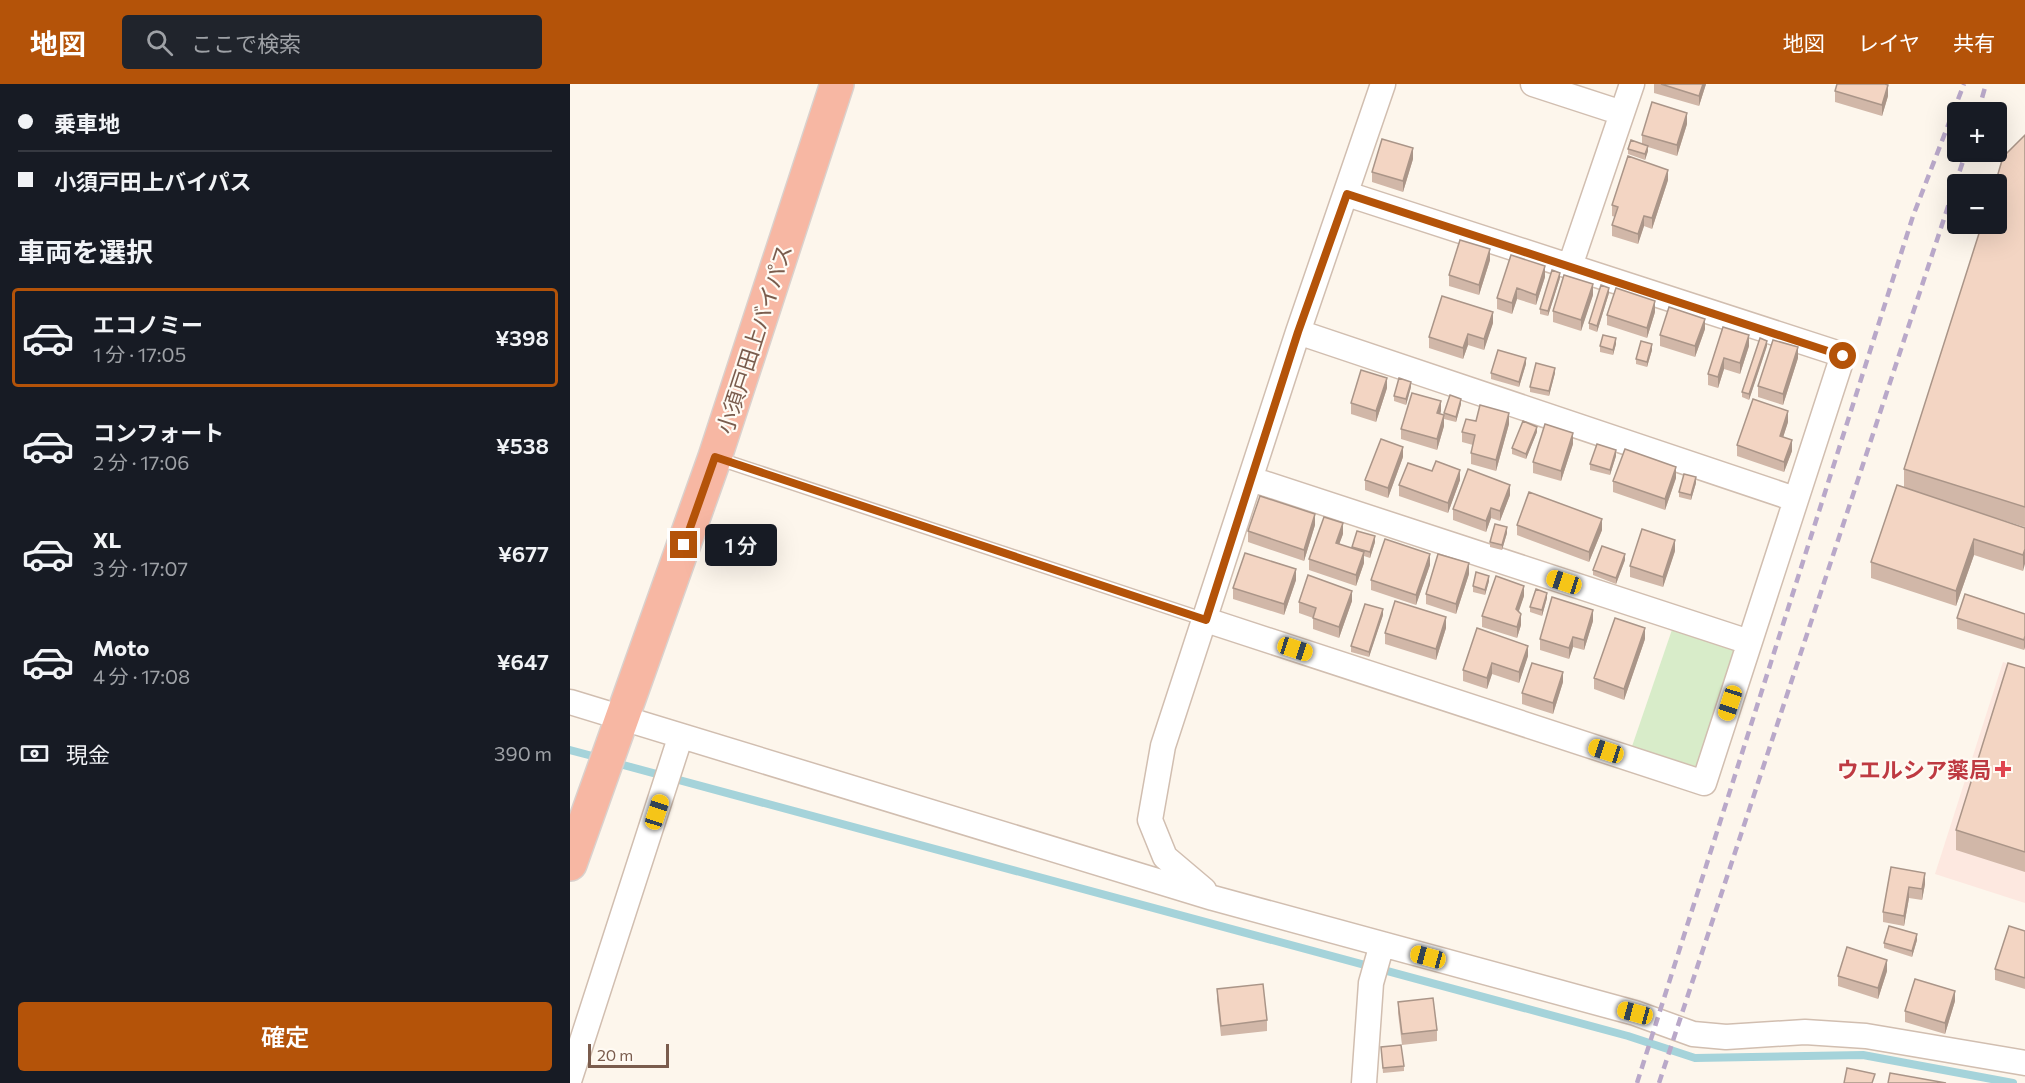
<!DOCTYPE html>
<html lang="ja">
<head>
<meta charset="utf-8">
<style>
  :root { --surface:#171b24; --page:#20242c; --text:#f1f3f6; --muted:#9ea1a6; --line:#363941; --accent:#b45309 }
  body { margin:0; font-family:Commissioner,"Noto Sans JP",sans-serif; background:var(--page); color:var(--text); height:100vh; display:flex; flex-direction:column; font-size:22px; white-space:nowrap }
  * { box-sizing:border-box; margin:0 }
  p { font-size:20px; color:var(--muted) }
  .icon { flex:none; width:33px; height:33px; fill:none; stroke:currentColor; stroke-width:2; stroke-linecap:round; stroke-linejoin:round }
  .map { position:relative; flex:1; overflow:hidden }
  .drawer { display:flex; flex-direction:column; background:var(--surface); width:570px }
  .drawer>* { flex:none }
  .banner { display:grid; align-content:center; height:132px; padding:0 18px; background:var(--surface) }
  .controls { position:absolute; left:1377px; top:18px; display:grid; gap:12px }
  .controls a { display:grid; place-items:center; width:60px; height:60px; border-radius:6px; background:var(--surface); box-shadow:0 6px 24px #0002; font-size:30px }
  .scale { position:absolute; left:18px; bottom:15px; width:81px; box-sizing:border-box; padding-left:6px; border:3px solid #7a5c4d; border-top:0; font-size:16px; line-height:21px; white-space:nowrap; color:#7a5c4d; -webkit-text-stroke:4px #fffaf3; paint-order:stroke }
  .end { position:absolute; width:27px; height:27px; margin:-14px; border:8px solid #b45309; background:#fff; box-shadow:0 0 0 3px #fff }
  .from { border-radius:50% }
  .bubble { position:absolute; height:42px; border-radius:6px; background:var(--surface); box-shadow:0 6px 24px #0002; font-size:20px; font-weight:600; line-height:42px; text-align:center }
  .car { position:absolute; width:18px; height:36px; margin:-18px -9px; border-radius:8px; box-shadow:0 0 4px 2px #0007; background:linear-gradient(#f5c518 24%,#345 0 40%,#f5c518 0 76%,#345 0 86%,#f5c518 0) }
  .banner b { display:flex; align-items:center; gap:21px; height:57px; font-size:22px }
  .banner b+b { border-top:2px solid var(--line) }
  .banner i { width:15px; height:15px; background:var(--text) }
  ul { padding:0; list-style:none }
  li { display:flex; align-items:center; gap:18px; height:99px; margin:0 12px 9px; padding:0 6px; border:3px solid transparent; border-radius:6px }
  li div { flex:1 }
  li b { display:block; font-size:22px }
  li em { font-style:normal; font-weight:600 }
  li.current { border-color:var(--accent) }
  li>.icon { width:54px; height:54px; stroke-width:1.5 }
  h2 { padding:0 18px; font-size:27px; line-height:72px }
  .pay { display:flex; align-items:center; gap:15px; height:66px; padding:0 18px; font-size:22px }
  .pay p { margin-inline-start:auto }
  .button { display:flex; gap:12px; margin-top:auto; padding:12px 18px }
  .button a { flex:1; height:69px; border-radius:6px; background:var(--accent); color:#fff; font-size:24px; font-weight:600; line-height:69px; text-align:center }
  header { display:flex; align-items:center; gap:36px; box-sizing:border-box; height:84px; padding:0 30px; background:var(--accent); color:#fff }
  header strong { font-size:28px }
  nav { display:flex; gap:33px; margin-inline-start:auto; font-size:21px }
  .search { width:420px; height:54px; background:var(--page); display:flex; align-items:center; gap:15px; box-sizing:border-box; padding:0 21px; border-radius:6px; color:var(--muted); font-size:22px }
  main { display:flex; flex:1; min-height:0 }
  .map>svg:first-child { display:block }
  .commercial { fill:#fde8e0 }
  .green { fill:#d8ecc9 }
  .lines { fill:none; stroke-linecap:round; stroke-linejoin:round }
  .stream { stroke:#a5d3da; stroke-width:8 }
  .lane-casing { stroke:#d1beb0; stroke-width:15 }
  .street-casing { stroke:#d1beb0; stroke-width:27 }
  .highway-casing { stroke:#dad1cd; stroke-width:36 }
  .lane { stroke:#fff; stroke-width:12 }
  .street { stroke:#fff; stroke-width:24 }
  .highway { stroke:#f7b7a3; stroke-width:33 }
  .rail { stroke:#b9a8c9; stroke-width:4.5; stroke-dasharray:9 6; stroke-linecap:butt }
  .wall { fill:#d1b7a8 }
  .shaded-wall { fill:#aa9588 }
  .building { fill:#f3d5c3; stroke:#aa9588; stroke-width:1.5 }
  .route { stroke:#b45309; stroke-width:8 }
  .health-dot { fill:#e0444e; stroke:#fffaf3; stroke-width:2 }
  .labels { text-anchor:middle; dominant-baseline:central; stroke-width:4.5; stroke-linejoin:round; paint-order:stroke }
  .street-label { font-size:22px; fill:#7a5c4d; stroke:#fffaf3 }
  .health-label { font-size:22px; font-weight:bold; fill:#be3a42; stroke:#fffaf3; text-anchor:end }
</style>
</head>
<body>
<header>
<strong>地図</strong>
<div class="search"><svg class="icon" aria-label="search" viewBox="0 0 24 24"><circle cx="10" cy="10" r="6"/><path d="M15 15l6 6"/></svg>ここで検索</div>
<nav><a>地図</a><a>レイヤ</a><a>共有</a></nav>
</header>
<main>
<section class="drawer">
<div class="banner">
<b><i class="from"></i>乗車地</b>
<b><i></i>小須戸田上バイパス</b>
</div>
<h2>車両を選択</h2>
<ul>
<li class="current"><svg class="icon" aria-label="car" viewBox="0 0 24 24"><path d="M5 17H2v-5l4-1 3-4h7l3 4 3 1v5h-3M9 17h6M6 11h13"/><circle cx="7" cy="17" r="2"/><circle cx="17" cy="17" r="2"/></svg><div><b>エコノミー</b><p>1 分 · 17:05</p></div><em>¥398</em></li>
<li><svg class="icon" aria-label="car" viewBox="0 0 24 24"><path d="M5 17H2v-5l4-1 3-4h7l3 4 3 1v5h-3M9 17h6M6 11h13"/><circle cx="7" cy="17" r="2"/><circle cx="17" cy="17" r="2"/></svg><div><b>コンフォート</b><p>2 分 · 17:06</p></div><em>¥538</em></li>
<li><svg class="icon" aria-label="car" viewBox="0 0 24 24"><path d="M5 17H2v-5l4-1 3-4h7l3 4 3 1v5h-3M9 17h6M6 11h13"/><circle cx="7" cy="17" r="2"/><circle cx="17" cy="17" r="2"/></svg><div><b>XL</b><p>3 分 · 17:07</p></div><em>¥677</em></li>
<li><svg class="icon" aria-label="car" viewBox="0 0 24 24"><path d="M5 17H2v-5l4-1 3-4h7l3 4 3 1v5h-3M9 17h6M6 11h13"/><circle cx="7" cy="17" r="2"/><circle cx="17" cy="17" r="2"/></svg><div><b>Moto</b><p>4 分 · 17:08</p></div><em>¥647</em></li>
</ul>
<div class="pay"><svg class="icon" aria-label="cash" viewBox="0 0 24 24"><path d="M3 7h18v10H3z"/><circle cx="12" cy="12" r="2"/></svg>現金<p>390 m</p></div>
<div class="button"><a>確定</a></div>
</section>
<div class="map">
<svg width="1455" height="999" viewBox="0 0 1455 999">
  <rect width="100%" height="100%" fill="#fdf6ec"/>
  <!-- commercial -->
  <path class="commercial" d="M1433,578l22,7v234l-90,-29z"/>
  <!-- green -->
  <path class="green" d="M1106,534l73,24 -45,141 -76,-25z"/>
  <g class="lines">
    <!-- stream -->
    <path class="stream" d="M0,666l30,8
      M42,678l1016,274 67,22 168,-3 150,28"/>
    <!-- lane casing -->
    <g class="lane-casing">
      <path id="lane" d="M146,374l490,162"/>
    </g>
    <!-- street casing -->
    <g class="street-casing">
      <path id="street" d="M963,0l89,29
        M1000,182l62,-182
        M728,248l497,167
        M681,395l498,163
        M636,536l498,163 139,-428 -496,-161
        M0,618l643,196 422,115 58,21 33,3 79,-5 61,4 159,27
        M634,806l-39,-33 -15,-37 13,-74 135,-414 85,-248
        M0,994l110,-340
        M794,999l7,-100 11,-39"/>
    </g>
    <!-- highway casing -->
    <g class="highway-casing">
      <path id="highway" d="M0,780l145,-407 122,-373"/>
    </g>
    <!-- lane -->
    <use href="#lane" class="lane"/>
    <!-- street -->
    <use href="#street" class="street"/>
    <!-- highway -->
    <use href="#highway" class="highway"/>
    <!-- rail -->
    <path class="rail" d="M1408,28l8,-28
      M1067,999l276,-867 51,-132
      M1089,999l307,-931"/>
  </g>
  <!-- wall -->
  <path class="wall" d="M1084,0h52l-7,22 -45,-13z
    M1265,7l53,5 -6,20 -47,-14z
    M1117,40l-10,32 -29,-9v4l-3,9 -17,-6v-5l14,-5v-9z
    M1455,51v392l-36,-11 36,12 -2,43 -49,-16 -18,51 -85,-28v-16l33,-74v-19z
    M843,75l-10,33 -31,-10v-10z
    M1098,96l-16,49 -8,-3 -6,18 -26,-8v-11l3,-8 -3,-1v-11z
    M941,171l34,22 -9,28 -19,-6 -5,15 -15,-5v-11z
    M920,176l-11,35 -30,-9v-11z
    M990,194l-12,38 -8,-2v-5z
    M1039,209l-12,39 -8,-3v-6z
    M1023,211l-12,36 -28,-9v-11z
    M1085,228l-8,26 -40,-13v-10z
    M923,239l-9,27 -16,-5 -5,14 -34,-11v-11z
    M1153,243l26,19 -9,28 -16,-5 -6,19 -10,-3v-11z
    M1135,245l-10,28 -35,-11v-11z
    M1046,260l-3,11 -13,-3v-6z
    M1197,262l-18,54 -7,-3v-5z
    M1082,266l-5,17 -11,-3v-5z
    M1228,274l-15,47 -25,-8v-11z
    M956,280l-7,23 -28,-8v-6z
    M985,289l-6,23 -19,-4v-5z
    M841,303l-5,18 -12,-4v-5z
    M817,304l-11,34 -25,-8v-11z
    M891,320l-5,18 -12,-3v7l-7,24 -36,-11v-10l40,-18 -1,3 4,1v-2z
    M906,337l33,3 -13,47 -25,-7v-11l2,-8 -11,-3v-10z
    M1218,338l-5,15 9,14 -8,21 -47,-16v-11z
    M967,348l-11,27 -14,-5v-6z
    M1003,360l-12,37 -28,-8v-11z
    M1046,372l-6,19 -20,-5v-6z
    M833,373l-15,41 -23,-8v-10z
    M862,387l28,9 -12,33 -49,-17v-11z
    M1106,394l-11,32 -52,-18v-11z
    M1126,399l-5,17 -12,-3v-5z
    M940,411l-10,26 -9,-3 -5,14 -33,-12v-11z
    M745,441l-11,36 -56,-19v-11z
    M947,441l85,5 -13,32 -72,-27z
    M937,449l-5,17 -12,-3v-5z
    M773,450l-4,10 13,4v-1l23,-5 -5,16 -6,-2v7l-8,23 -47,-16v-11z
    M1105,467l-12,36 -33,-10v-11z
    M1055,476l-9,24 -23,-9v-5z
    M860,481l-14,40 -45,-15v-10z
    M899,490l-13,40 -30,-10v-10z
    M726,496l-12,35 -51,-16v-11z
    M919,497l-4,14 -12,-3v-6z
    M954,512l-6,16 3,13 -4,13 -35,-11v-11z
    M977,514l-5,18 -12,-4v-5z
    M782,517l-13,37 -26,-9v-11l-14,-5v-11z
    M1455,530v33l-1,3 -67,-21v-11z
    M813,531l-14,42 -18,-5v-6z
    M1023,537l-9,29 -11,-3 -4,12 -29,-9v-11z
    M876,544l-10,32 -51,-16v-11z
    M1075,555l-21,61 -30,-11v-11z
    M958,562v10l-9,27 -27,-9 -5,15 -24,-8v-11z
    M1455,584v204l-69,-22v-20z
    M993,598l-10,32 -31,-10v-11z
    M1321,783l34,17 -3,16 -13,-2 -5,28 -21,-4v-10z
    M1455,847v58l-30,-9v-11z
    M1347,856l-5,17 -28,-9v-5z
    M1317,887l-9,28 -40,-13v-10z
    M647,905l50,31v11l-46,5 -4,-36z
    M1385,917l-10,33 -40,-12v-11z
    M828,918l39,28v11l-35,4 -4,-32z
    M811,963l23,19v5l-21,2z"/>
  <!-- shaded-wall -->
  <path class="shaded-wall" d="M1133,0h3l-7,22v-10z
    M1318,1v11l-6,20v-11z
    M1117,29v11l-10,32v-11z
    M1078,62v5l-3,9v-6z
    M843,64v11l-10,33v-11z
    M1098,86v10l-16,49v-11z
    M1074,132v10l-6,18v-10z
    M920,165v11l-11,35v-10z
    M975,182v11l-9,28v-10z
    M990,189v5l-12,38v-5z
    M1023,200v11l-12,36v-11z
    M947,204v11l-5,15v-11z
    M1039,204v5l-12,39v-6z
    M1085,217v11l-8,26v-10z
    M923,228v11l-9,27v-11z
    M1135,235v10l-10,28v-11z
    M898,250v11l-5,14v-11z
    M1179,251v11l-9,28v-11z
    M1046,254v6l-3,11v-5z
    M1197,257v5l-18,54v-6z
    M1082,260v6l-5,17v-5z
    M1228,263v11l-15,47v-11z
    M956,274v6l-7,23v-5z
    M1154,274v11l-6,19v-11z
    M985,284v5l-6,23v-5z
    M817,294v10l-11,34v-11z
    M841,298v5l-5,18v-6z
    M891,315v5l-5,18v-5z
    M871,317v10l-4,13v-11z
    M1218,327v11l-8,25v-11z
    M939,329v11l-13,47v-11z
    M874,331v11l-7,24v-11z
    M967,343v5l-11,27v-5z
    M1003,349v11l-12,37v-10z
    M1222,356v11l-8,21v-10z
    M833,363v10l-15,41v-10z
    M1046,366v6l-6,19v-5z
    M1106,383v11l-11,32v-11z
    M890,386v10l-12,33v-10z
    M1126,393v6l-5,17v-5z
    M940,401v10l-10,26v-10z
    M921,424v10l-5,14v-11z
    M745,430v11l-11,36v-11z
    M1032,435v11l-13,32v-10z
    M773,439v11l-7,19v-10z
    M937,443v6l-5,17v-5z
    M805,452v6l-5,16v-6z
    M1404,455v16l-18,51v-15z
    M1105,456v11l-12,36v-10z
    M1455,465v15l-2,7v-16z
    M794,468v11l-8,23v-11z
    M860,470v11l-14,40v-10z
    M1055,470v6l-9,24v-6z
    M899,479v11l-13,40v-10z
    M726,485v11l-12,35v-11z
    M919,492v5l-4,14v-5z
    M954,502v10l-8,24v-11z
    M782,507v10l-13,37v-11z
    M977,509v5l-5,18v-6z
    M813,525v6l-14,42v-5z
    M1023,526v11l-9,29v-10z
    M951,530v11l-4,13v-11z
    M876,533v11l-10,32v-11z
    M1075,544v11l-21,61v-11z
    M1455,552v11l-1,3v-10z
    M1003,553v10l-4,12v-11z
    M958,562v10l-9,27v-11z
    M922,579v11l-5,15v-11z
    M993,588v10l-10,32v-11z
    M1355,789v11l-3,16v-11z
    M1339,803v11l-5,28v-10z
    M1347,850v6l-5,17v-6z
    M1317,876v11l-9,28v-11z
    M1385,907v10l-10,33v-11z"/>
  <!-- building -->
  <path class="building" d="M1091,0h42l-4,12z
    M1267,0h48l3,1 -6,20 -47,-14z
    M1082,18l35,11 -10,32 -35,-10z
    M1455,51v372l-121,-38 78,-245h14v-40h-1l8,-27z
    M812,55l31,9 -10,33 -31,-9z
    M1061,56l17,6 -3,8 -17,-5z
    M1058,72l40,14 -16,48 -8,-2 -6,18 -26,-9 6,-18 -6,-2z
    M890,156l30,9 -11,36 -30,-10z
    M941,171l34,11 -9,29 -19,-7 -5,15 -15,-5z
    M982,186l8,3 -12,38 -8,-2z
    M994,191l29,9 -12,36 -28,-9z
    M1031,201l8,3 -12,38 -8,-3z
    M1046,204l39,13 -8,27 -40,-13z
    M872,212l51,16 -9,27 -16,-5 -5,14 -34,-11z
    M1099,223l36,12 -10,27 -35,-11z
    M1153,243l26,8 -9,28 -16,-5 -6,19 -10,-3z
    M1033,251l13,3 -3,12 -13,-4z
    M1190,254l7,3 -18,53 -7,-2z
    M1203,256l25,7 -15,47 -25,-8z
    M1071,257l11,3 -5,18 -11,-3z
    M928,266l28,8 -7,24 -28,-9z
    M966,279l19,5 -6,23 -19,-4z
    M791,286l26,8 -11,33 -25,-8z
    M829,294l12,4 -5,17 -12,-3z
    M842,309l29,8 -4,12 7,2 -7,24 -36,-10z
    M880,311l11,4 -5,18 -12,-4z
    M1183,315l35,12 -8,25 12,4 -8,22 -47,-17z
    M910,321l29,8 -13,47 -25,-7 4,-18 -13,-3 4,-13 10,2z
    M953,337l14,6 -11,27 -14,-6z
    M975,340l28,9 -12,38 -28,-9z
    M811,355l22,8 -15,41 -23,-8z
    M1027,360l19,6 -6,20 -20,-6z
    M1055,365l51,18 -11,32 -52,-18z
    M866,377l24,9 -12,33 -49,-18 9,-22 24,8z
    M898,385l42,16 -10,26 -9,-3 -5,13 -33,-12z
    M1114,390l12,3 -5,18 -12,-3z
    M1327,401l128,43v21l-2,6 -49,-16 -18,52 -85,-29z
    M959,408l73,27 -13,33 -72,-27z
    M690,412l55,18 -11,36 -56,-19z
    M754,433l19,6 -7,20 28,9 -8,23 -47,-16z
    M925,440l12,3 -5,18 -12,-3z
    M1072,445l33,11 -12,37 -33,-11z
    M787,447l18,5 -5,16 -18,-5z
    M815,455l45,15 -14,41 -45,-15z
    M1032,462l23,8 -9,24 -23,-8z
    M675,469l51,16 -12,35 -51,-16z
    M868,470l31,9 -13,41 -30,-10z
    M906,488l13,4 -4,14 -12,-4z
    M738,491l44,16 -13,36 -26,-9 3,-10 -17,-6z
    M926,492l28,10 -8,23 5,5 -4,13 -35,-11z
    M966,505l11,4 -5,17 -12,-3z
    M1395,510l60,20v22l-1,4 -67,-22z
    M982,513l41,13 -9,30 -11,-3 -4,11 -29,-9z
    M825,517l51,16 -10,32 -51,-16z
    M795,520l18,5 -14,43 -18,-6z
    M1045,534l30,10 -21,61 -30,-11z
    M907,544l51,18 -9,26 -27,-9 -5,15 -24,-8z
    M962,579l31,9 -10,31 -31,-10z
    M1438,579l17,5v184l-69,-22z
    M1321,783l34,6 -3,16 -13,-2 -5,29 -21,-4z
    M1319,842l28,8 -5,17 -28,-8z
    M1439,842l16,5v47l-30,-9z
    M1277,863l40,13 -9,28 -40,-12z
    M1345,895l40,12 -10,32 -40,-12z
    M693,900l4,36 -46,6 -4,-37z
    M863,914l4,32 -35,4 -4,-32z
    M831,961l3,21 -21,2 -2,-21z
    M1277,984l28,6 -3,9h-28z
    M1320,989l56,10h-58z"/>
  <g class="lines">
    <!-- route -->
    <path class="route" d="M114,461l31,-88 491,163 92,-288 49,-138 496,162"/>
  </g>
  <!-- markers -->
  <path class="health-dot" d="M1430 676h6v6h6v6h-6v6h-6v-6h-6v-6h6z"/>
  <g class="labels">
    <!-- street labels -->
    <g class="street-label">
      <text transform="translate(184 255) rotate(-72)">小須戸田上バイパス</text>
    </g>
    <!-- health labels -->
    <g class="health-label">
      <text x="1421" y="685">ウエルシア薬局</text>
    </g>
  </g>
</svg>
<div class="controls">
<a>+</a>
<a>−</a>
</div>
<div class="scale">20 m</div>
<i class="end from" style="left:1273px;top:272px"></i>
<i class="end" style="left:114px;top:461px"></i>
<div class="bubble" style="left:135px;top:440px;width:72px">1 分</div>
<i class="car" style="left:994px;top:498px;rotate:288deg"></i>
<i class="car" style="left:725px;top:565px;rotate:108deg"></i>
<i class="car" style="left:1160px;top:619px;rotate:198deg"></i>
<i class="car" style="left:1036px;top:667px;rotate:288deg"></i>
<i class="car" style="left:87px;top:728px;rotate:18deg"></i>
<i class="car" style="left:858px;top:873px;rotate:285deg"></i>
<i class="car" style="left:1065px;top:929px;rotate:285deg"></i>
</div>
</main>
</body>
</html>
